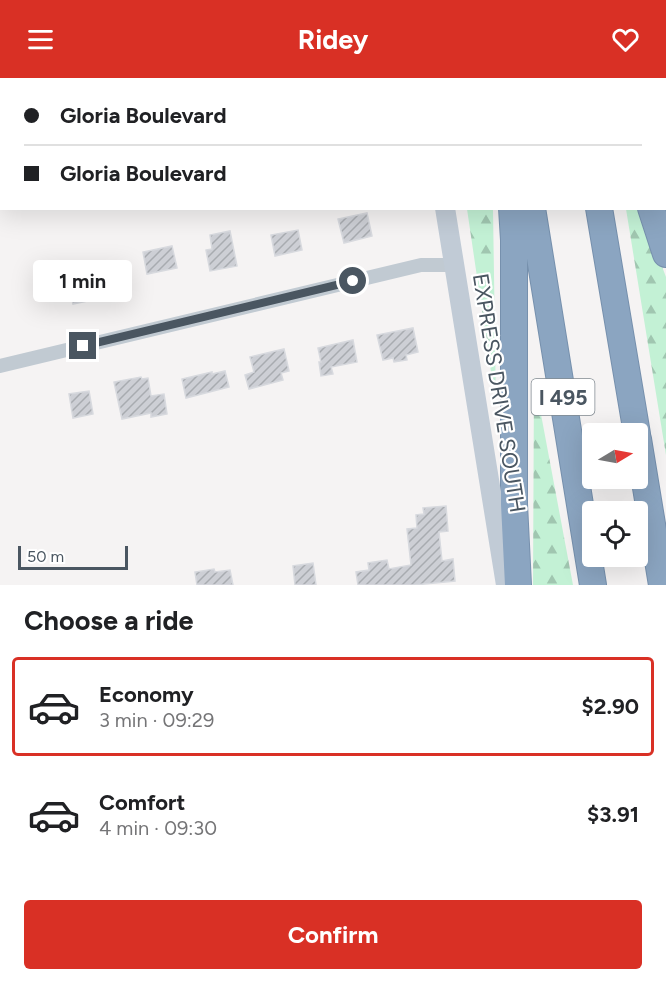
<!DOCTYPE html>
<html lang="en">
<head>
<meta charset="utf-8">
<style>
  :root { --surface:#fff; --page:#f6f6f6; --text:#202124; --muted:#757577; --line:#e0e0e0; --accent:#d93025 }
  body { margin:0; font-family:Figtree,sans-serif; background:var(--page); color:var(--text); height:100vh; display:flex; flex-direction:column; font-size:22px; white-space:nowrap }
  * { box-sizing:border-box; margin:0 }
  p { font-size:20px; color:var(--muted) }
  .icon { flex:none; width:33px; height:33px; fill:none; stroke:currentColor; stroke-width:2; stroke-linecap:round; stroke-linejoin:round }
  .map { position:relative; height:507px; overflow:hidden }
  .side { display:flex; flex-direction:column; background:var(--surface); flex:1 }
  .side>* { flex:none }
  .top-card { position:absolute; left:0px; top:0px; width:666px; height:132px; box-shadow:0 6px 24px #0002; display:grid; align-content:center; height:132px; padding:0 24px; background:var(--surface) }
  .needle { width:39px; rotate:80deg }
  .buttons { position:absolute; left:582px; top:345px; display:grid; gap:12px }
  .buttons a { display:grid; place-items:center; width:66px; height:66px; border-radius:6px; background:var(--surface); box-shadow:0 6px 24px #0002; font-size:30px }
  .scale { position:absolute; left:18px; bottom:15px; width:110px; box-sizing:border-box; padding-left:6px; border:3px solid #4a5661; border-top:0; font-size:16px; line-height:21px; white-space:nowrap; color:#4a5661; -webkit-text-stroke:4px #fff; paint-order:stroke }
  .end { position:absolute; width:27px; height:27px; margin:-14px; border:8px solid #4a5661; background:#fff; box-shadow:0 0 0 3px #fff }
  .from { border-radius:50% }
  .bubble { position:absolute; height:42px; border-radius:6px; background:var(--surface); box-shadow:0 6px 24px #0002; font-size:20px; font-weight:700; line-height:42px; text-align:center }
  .top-card b { display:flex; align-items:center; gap:21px; height:57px; font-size:22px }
  .top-card b+b { border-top:2px solid var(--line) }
  .top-card i { width:15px; height:15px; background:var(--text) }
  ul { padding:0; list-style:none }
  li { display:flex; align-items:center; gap:18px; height:99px; margin:0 12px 9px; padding:0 12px; border:3px solid transparent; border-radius:6px }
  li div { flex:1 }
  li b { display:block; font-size:22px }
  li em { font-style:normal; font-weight:700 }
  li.selected { border-color:var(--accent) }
  li>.icon { width:54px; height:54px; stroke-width:1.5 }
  h2 { padding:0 24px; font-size:27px; line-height:72px }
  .action { display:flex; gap:12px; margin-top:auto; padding:12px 24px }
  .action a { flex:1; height:69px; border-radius:6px; background:var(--accent); color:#fff; font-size:24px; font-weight:700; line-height:69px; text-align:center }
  header { display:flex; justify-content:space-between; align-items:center; height:78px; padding:0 24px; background:var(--accent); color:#fff; font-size:27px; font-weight:700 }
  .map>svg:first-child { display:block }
  .forest { fill:url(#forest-firs) }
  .building { fill:url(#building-hatch); stroke:#d7d9de; stroke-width:1.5 }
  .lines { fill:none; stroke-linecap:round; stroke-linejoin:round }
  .motorway-casing { stroke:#7690ad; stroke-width:28 }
  .minor { stroke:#c1cad2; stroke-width:14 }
  .secondary { stroke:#c1cbd6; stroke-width:20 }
  .motorway { stroke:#8ba5c1; stroke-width:26 }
  .route { stroke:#4a5661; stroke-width:8 }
  .labels { text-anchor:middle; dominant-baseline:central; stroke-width:4.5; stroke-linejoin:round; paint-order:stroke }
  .shield { fill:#fff; stroke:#808990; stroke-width:1.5 }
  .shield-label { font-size:21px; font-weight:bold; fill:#4a5661 }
  .street-label { font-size:22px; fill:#4a5661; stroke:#fff }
</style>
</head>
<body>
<header><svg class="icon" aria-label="menu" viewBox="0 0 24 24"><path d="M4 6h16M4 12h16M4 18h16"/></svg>Ridey<svg class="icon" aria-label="heart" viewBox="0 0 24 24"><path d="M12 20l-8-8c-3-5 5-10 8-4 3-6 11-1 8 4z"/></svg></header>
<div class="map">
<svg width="666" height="507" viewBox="0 0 666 507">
  <defs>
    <pattern id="forest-firs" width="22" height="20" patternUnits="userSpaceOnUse" patternTransform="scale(1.5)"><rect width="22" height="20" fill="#c3f1d5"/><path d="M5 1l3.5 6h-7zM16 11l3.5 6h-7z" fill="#a0c6b0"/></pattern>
    <pattern id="building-hatch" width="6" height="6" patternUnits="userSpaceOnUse" patternTransform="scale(1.5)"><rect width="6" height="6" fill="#cdcfd5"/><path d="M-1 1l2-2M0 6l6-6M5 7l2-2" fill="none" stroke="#a8abb0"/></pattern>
  </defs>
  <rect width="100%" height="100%" fill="#f5f3f3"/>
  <!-- forest -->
  <path class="forest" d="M467,131h26l3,197z
    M626,131h14l26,68v178z
    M534,299l39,208h-40z"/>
  <!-- building -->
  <path class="building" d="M367,135l5,23 -28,7 -6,-24z
    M298,152l4,20 -27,6 -4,-21z
    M230,153l7,35 -27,5 -4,-21 6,-1 -2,-14z
    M172,168l5,22 -30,6 -4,-22z
    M89,189l1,8 21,-4 4,17 -20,4 2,7 -24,5 -4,-20 7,-2 -2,-12z
    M413,250l5,24 -12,3 1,5 -13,2 -1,-4 -10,2 -6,-25z
    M353,262l4,22 -26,5 2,7 -12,2 -2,-14h2l-3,-14z
    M284,271l5,22 -8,2 2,7 -34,9 -4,-14 9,-3 -4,-15z
    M225,293l4,16 -43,11 -4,-19 30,-7v2z
    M141,299l1,2 6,-1 3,18 13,-2 3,20 -16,3v-4l-29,6 -8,-37z
    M89,313l4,23 -20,4 -4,-24z
    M446,428l2,25 -9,1 3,29 11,-2 2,22 -41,4h-56l-2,-13 13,-2 -1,-7 19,-3 2,9 22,-4 -4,-36 10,-1 -1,-13 8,-1 -1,-6z
    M313,485l3,22h-21l-2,-19z
    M214,491l1,3 15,-2 3,15h-36l-2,-13z"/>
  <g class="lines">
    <!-- motorway casing -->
    <g class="motorway-casing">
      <path id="motorway" d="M511,0v2
        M577,0l1,2
        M609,0l1,2
        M512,130l2,32v264l4,81
        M532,130l61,377
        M599,130l38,226
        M651,130l15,46
        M638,361l24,146"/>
    </g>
    <!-- minor -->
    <path class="minor" d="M0,288l421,-101h33"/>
    <!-- secondary -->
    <path class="secondary" d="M424,0l1,2
      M659,0v2
      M664,35l2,9
      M445,130l61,377"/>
    <!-- motorway -->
    <use href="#motorway" class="motorway"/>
  </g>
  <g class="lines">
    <!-- route -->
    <path class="route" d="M83,268l270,-65"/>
  </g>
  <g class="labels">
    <!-- shield labels -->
    <rect class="shield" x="531.5" y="301" width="63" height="36" rx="4.5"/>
    <g class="shield-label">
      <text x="563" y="319">I 495</text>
    </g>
    <!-- street labels -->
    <g class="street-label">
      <text transform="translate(499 315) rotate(81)">EXPRESS DRIVE SOUTH</text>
    </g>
  </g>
</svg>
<div class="buttons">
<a><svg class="needle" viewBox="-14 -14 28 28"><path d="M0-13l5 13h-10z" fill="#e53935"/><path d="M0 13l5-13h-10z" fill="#757577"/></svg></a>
<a><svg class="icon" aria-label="locate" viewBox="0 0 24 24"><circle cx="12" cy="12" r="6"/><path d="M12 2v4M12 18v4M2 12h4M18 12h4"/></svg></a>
</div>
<div class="scale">50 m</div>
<i class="end from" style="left:353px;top:203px"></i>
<i class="end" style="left:83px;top:268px"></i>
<div class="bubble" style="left:33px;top:182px;width:99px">1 min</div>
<div class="top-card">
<b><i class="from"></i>Gloria Boulevard</b>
<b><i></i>Gloria Boulevard</b>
</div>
</div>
<section class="side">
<h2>Choose a ride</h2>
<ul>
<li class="selected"><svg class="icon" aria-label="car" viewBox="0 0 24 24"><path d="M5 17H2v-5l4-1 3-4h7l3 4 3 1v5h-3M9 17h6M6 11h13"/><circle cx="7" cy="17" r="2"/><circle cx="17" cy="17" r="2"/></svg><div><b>Economy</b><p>3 min · 09:29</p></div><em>$2.90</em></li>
<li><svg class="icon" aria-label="car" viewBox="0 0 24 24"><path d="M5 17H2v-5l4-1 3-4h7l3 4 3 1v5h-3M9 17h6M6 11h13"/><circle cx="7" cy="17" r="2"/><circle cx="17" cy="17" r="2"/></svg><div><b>Comfort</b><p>4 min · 09:30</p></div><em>$3.91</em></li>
</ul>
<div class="action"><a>Confirm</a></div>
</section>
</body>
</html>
